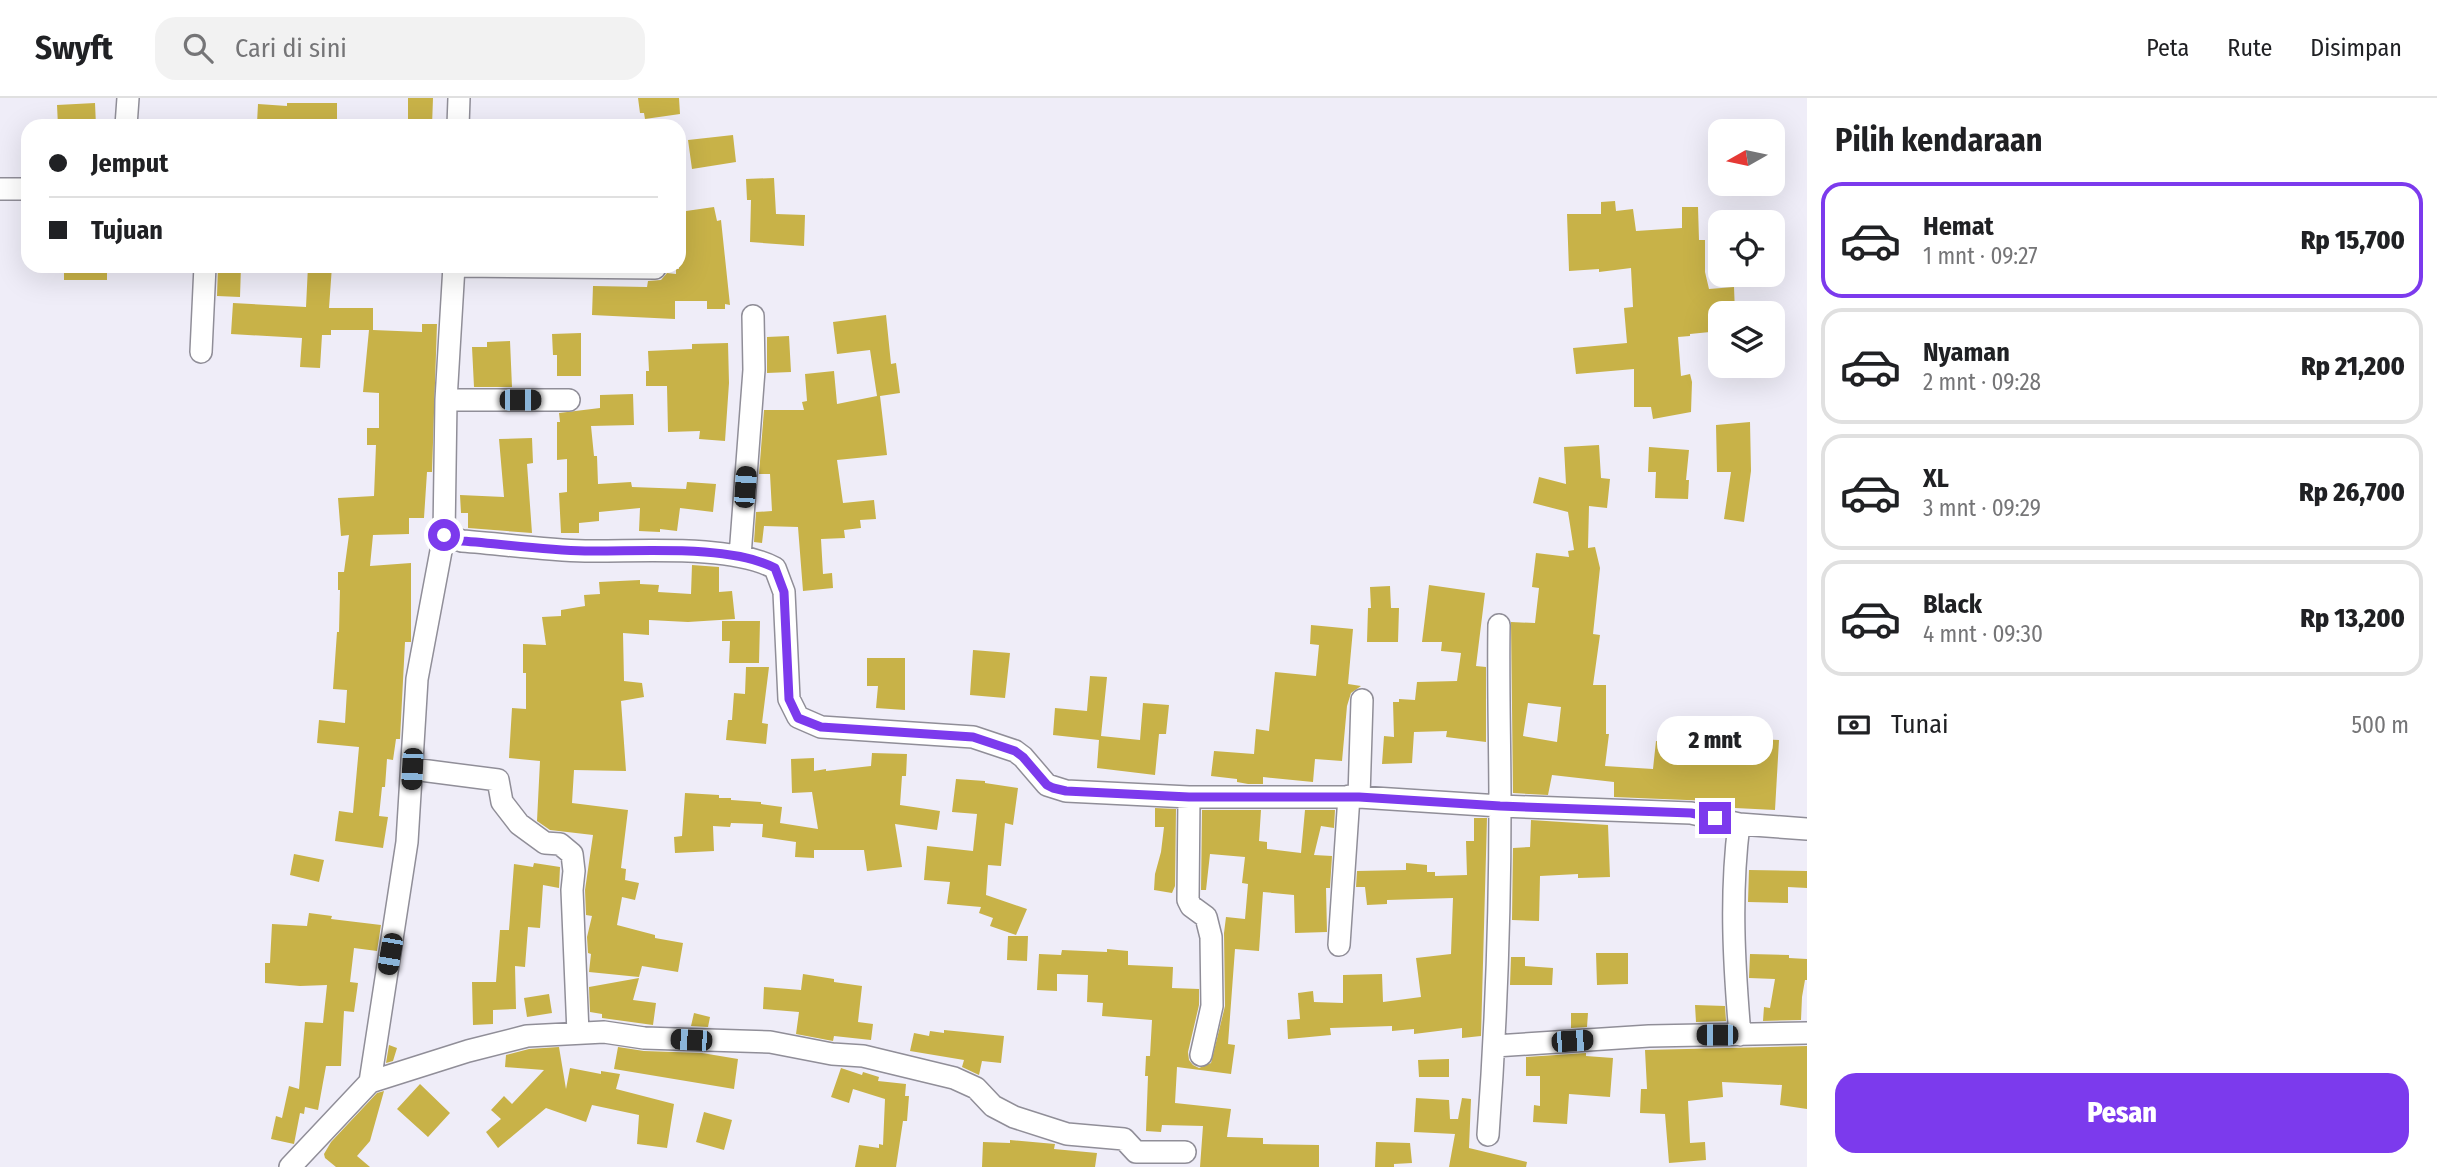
<!DOCTYPE html>
<html lang="id">
<head>
<meta charset="utf-8">
<style>
  :root { --surface:#fff; --page:#f2f2f2; --text:#202124; --muted:#757577; --line:#e0e0e0; --accent:#7c3aed }
  body { margin:0; font-family:"Fira Sans Condensed",sans-serif; background:var(--page); color:var(--text); height:100vh; display:flex; flex-direction:column; font-size:26px; white-space:nowrap }
  * { box-sizing:border-box; margin:0 }
  p { font-size:23px; color:var(--muted) }
  .icon { flex:none; width:38px; height:38px; fill:none; stroke:currentColor; stroke-width:2; stroke-linecap:round; stroke-linejoin:round }
  .map { position:relative; flex:1; overflow:hidden }
  .details { display:flex; flex-direction:column; background:var(--surface); width:630px }
  .details>* { flex:none }
  .hud { position:absolute; left:21px; top:21px; width:665px; height:154px; border-radius:21px; box-shadow:0 7px 28px #0002; display:grid; align-content:center; height:154px; padding:0 28px; background:var(--surface) }
  .needle { width:46px; rotate:261deg }
  .controls { position:absolute; left:1708px; top:21px; display:grid; gap:14px }
  .controls a { display:grid; place-items:center; width:77px; height:77px; border-radius:14px; background:var(--surface); box-shadow:0 7px 28px #0002; font-size:35px }
  .end { position:absolute; width:32px; height:32px; margin:-16px; border:9px solid #7c3aed; background:#fff; box-shadow:0 0 0 4px #fff }
  .from { border-radius:50% }
  .bubble { position:absolute; height:49px; border-radius:21px; background:var(--surface); box-shadow:0 7px 28px #0002; font-size:23px; font-weight:800; line-height:49px; text-align:center }
  .car { position:absolute; width:21px; height:42px; margin:-21px -10px; border-radius:9px; box-shadow:0 0 5px 2px #0007; background:linear-gradient(#222 24%,#8ab4d8 0 40%,#222 0 76%,#8ab4d8 0 86%,#222 0) }
  .hud b { display:flex; align-items:center; gap:24px; height:66px; font-size:26px }
  .hud b+b { border-top:2px solid var(--line) }
  .hud i { width:18px; height:18px; background:var(--text) }
  ul { padding:0; list-style:none }
  li { display:flex; align-items:center; gap:21px; height:116px; margin:0 14px 10px; padding:0 14px; border:4px solid var(--line); border-radius:21px }
  li div { flex:1 }
  li b { display:block; font-size:26px }
  li em { font-style:normal; font-weight:800 }
  li.active { border-color:var(--accent) }
  li>.icon { width:63px; height:63px; stroke-width:1.5 }
  h2 { padding:0 28px; font-size:32px; line-height:84px }
  .pay { display:flex; align-items:center; gap:18px; height:77px; padding:0 28px; font-size:26px }
  .pay p { margin-inline-start:auto }
  .primary-button { display:flex; gap:14px; margin-top:auto; padding:14px 28px }
  .primary-button a { flex:1; height:80px; border-radius:21px; background:var(--accent); color:#fff; font-size:28px; font-weight:800; line-height:80px; text-align:center }
  header { display:flex; align-items:center; gap:42px; box-sizing:border-box; height:98px; padding:0 35px; background:var(--surface); border-bottom:2px solid var(--line) }
  header strong { font-size:33px }
  nav { display:flex; gap:38px; margin-inline-start:auto; font-size:24px }
  .search { width:490px; height:63px; background:var(--page); display:flex; align-items:center; gap:18px; box-sizing:border-box; padding:0 24px; border-radius:21px; color:var(--muted); font-size:26px }
  main { display:flex; flex:1; min-height:0 }
  .map>svg:first-child { display:block }
  .building { fill:#c8b248; fill-rule:evenodd }
  .lines { fill:none; stroke-linecap:round; stroke-linejoin:round }
  .minor-casing { stroke:#908e98; stroke-width:24 }
  .minor { stroke:#fff; stroke-width:21 }
  .route { stroke:#7c3aed; stroke-width:9 }
</style>
</head>
<body>
<header>
<strong>Swyft</strong>
<div class="search"><svg class="icon" aria-label="search" viewBox="0 0 24 24"><circle cx="10" cy="10" r="6"/><path d="M15 15l6 6"/></svg>Cari di sini</div>
<nav><a>Peta</a><a>Rute</a><a>Disimpan</a></nav>
</header>
<main>
<div class="map">
<svg width="1807" height="1069" viewBox="0 0 1807 1069">
  <rect width="100%" height="100%" fill="#efedf8"/>
  <!-- building -->
  <path class="building" d="M408,0h25l-1,28h-24z
    M638,0h41l1,16 -35,5 -1,-6h-4z
    M95,5l1,23h-38l-1,-21z
    M287,5h50v23h-50v-2l-30,-1 1,-19 29,2z
    M733,37l3,27 -44,7 -4,-29z
    M774,80l2,36 29,1 -1,31 -54,-4 1,-42h-4l-1,-21z
    M1615,103l1,10 17,-2 3,22 46,-3v-21h16l1,33h6v32l4,17 25,-2 1,26h-15v18l-30,3v2l-12,1 3,39 9,-2 2,8 -1,30 -38,7 -2,-12h-17v-38l-58,5 -3,-26 54,-5 -3,-35 9,-1 -2,-39 -32,4v-3l-30,2 -2,-57h34v-12z
    M714,109l3,14 4,-1 9,85 -5,-1v5h-18v-8h-32v18l-83,-4 1,-29 54,1 1,-6 13,-1 6,-7 9,1v-5h3v-57z
    M64,168h43v14h-43z
    M218,168h23l-1,31 -23,-1z
    M308,168h24l-3,42h44v22l49,2v-8h15l-5,148h-5l-3,46h-15v16l-36,1 -3,31 41,-3v79h-6l-5,97h-4l-3,21 -6,-1 -2,28h-3l-3,29 9,1 -5,31 -48,-7 4,-30 14,2 6,-66 -42,-4 2,-23 26,3 2,-33 -14,-1 4,-57h2l1,-42h-2v-18h6l5,-37 -8,1 -3,-38 36,-2 2,-51h-9v-17h12v-35l-16,-1 6,-62h-38v5h-9l-2,33 -20,-1 2,-29 -71,-4 2,-31 73,4z
    M886,217l5,49 5,-1 4,30 -20,3 7,59 -50,5 6,43 31,-3 2,19 -16,1 1,8 -17,2 1,8 -24,1 2,35 9,-1 1,15 -30,3 -5,-64 -34,-1 -2,17 -8,-1 2,-30 16,-1 -2,-37h-11l5,-64h40l-2,-8 5,-1 -2,-27 29,-3 3,33 40,-8 -7,-46 -33,4 -4,-32z
    M581,235v43h-24v-21h-4l-1,-21z
    M789,238l2,36 -24,1v-36z
    M510,243l2,46h-38l-2,-40h15v-5z
    M728,245l1,40 -4,58 -26,-2 1,-8 -32,1 -1,-46h-21v-15h3l-1,-20 44,-2v-5z
    M633,296l1,31 -43,1 3,30h3l1,28 33,-2 1,5 54,2 1,-7 29,2 -3,28 -33,-4 -3,23 -17,-2v3l-21,-1 1,-23 -41,4v9l-20,2v10h-18l-2,-40 8,-1v-33l-10,1v-38h3l-1,-9 41,-5v-13z
    M1750,324l1,49 -7,51 -20,-3 7,-47h-14l-1,-47z
    M532,340l1,25 -6,1 5,69 -64,-5v-15h-7l-1,-18 44,2 -5,-58z
    M1599,347l2,33 9,1 -3,29 -18,-2 -1,42 7,-1 5,21 -7,66 7,1 -7,50h13v49h3l-4,32 48,3 3,-28 49,5 1,-9 73,3 -4,70 -40,-2v-6l-121,-5v-15l-62,-7 -4,20 -35,-2 -2,-171 24,1 4,-35 -7,-1 4,-34 33,4 -1,-6 6,-1 -6,-38 -35,-9 6,-26 27,7 -2,-37zM1528,605l33,4 -4,35 -34,-6z
    M1649,349l40,3 -3,30h3l-1,19 -33,-1 1,-26h-8z
    M692,467l27,2v25l13,-1 3,28 -47,3 -39,-2v15l-26,-2 1,48 18,2 2,14 -23,4 5,70 -52,-1 -2,33 56,7 -7,58 5,1 -1,11 14,3 -4,17 -13,-3 -5,28 38,10v3l28,5 -5,29 -36,-6 -3,11 -50,-5 2,-18 -3,-1 -1,-16 5,-21 -6,-1 -1,-25 8,-55 -43,-5 -13,-9 3,-60 -31,-3 3,-50 14,1v-36h-3v-29l23,1 -4,-28 19,-1v-6l24,-4 -1,-11 16,-1 -1,-12 41,-2v4l19,1 -1,7 33,2z
    M1429,487l56,8 -9,73 10,1v75l-40,-5 1,-6 -33,1 -2,31 -30,1 2,-28 10,1 -1,-35h6v-3l16,1 2,-18 40,-1 4,-28 -20,-2 1,-9h-20z
    M1390,488l1,22h8l-1,34h-31l1,-34h3l-1,-21z
    M722,523h38l-1,42h-30l1,-22h-8z
    M1311,527l42,4 -5,55 13,2 -10,7 -4,13 -5,55 -27,-2 -2,23 -50,-5v7h-15l-11,-2v-3l-26,-3 3,-25 40,3 2,-25 13,2 6,-59 41,4 3,-31 -9,-1z
    M973,552l37,3 -5,45 -35,-3z
    M867,560h38v52l-29,-2 2,-22h-11z
    M746,569h23l-7,56 6,1 -2,20 -40,-4 2,-20h4l2,-27 11,1z
    M1090,578l17,1 -6,59 39,4 3,-37 26,2 -3,29h-7l-4,41 -58,-7 2,-28 -46,-5 2,-27 32,3z
    M872,655l35,1 -1,22h-4l-2,29 40,6 -3,19 -42,-6 7,43 -35,4 -3,-21h-50v8l-19,-1 1,-15 -34,-5 1,-13 -32,-1 -1,4 -17,-1 1,25 -39,2 -1,-16 8,-1 3,-43 34,2v3h12v2l30,2v2l21,3 -2,16 38,6 -6,-37 -20,1 -1,-34 23,-1v13l12,-2v2l45,-5z
    M956,681l29,2v2l33,5 -5,37 -8,-2 -4,43 -13,-1 -2,30 41,14 -11,26 -26,-9 3,-8 -14,-5 2,-6 -34,-3 3,-22 -26,-2 3,-34 46,5 4,-37 -25,-2z
    M1155,710l21,1 -1,77 -3,7 -18,-3 1,-16 6,-22 3,-25h-9z
    M1202,712h59l-2,31 8,1v7l34,4 4,-43h30l-1,18 -13,-2 -7,29 18,1 -2,32h-4l1,44 -32,1 -1,-38 -31,-3 -4,59 -24,-2 -7,95 7,1 -4,29 -54,-7 -2,36 56,6 -4,28 36,1v6l56,1v22h-119l3,-41 -41,-1 -1,7 -15,-1 2,-55h-3l1,-20h4l2,-36 -50,-4 1,-13 -16,-1 1,-27 -31,-1v17l-20,-1 2,-36 22,1 1,-5 45,2v-3l21,2v14l45,2 -1,21 27,1v16l-11,47 1,8 4,5 6,3 12,-5 14,-57 -1,-73 2,-16 19,2 3,-35 -6,-1 3,-26 -35,-3 -4,36h-5z
    M1474,720h13l-6,218 -19,2v-10l-48,6v-5l-22,2v-5l-62,2 1,7 -43,4 -1,-19 13,-1 -2,-26 15,-2 1,11 29,1v-28l39,-1 1,28 38,-5 -5,-39 35,-4 2,-56 -66,2v4l-20,1 -2,-18h-9l1,-16 49,-1v-7l21,2v7h8v4l32,-1 -1,-34h8z
    M1531,722l77,5 2,52 -32,1v-4l-38,2 -1,45 -27,-1 1,-72 17,-1z
    M294,756l30,6 -5,22 -29,-7z
    M534,765l26,4 -1,21 -16,-3 -3,43 -12,-1 -3,40 -10,-1 1,43 -23,1v14l-20,1 -1,-43h24l4,-52h9l5,-66 19,3z
    M1749,772l58,1v17l-19,-1v16l-40,-1z
    M309,815l23,3 -1,3 50,6 -4,26 -23,-3 -4,34 8,1 -4,29 -10,-1 -3,55h-15l-8,44 -13,-3 -1,7 -4,-1 -6,31 -23,-5 5,-23 6,2 7,-32 10,3 6,-67 18,1 4,-38 -27,1 -35,-3v-20h5l2,-39 35,2z
    M1008,838h20l-1,25 -20,-1z
    M1596,855h32v31l-31,1z
    M1750,856l39,1v3l18,1v21h-2l-3,17 -1,23 -38,1 1,-14 6,1 5,-29 -26,-1z
    M1511,859h14v9l28,2 -1,17h-42z
    M803,876l31,5v3l28,4 -4,36 15,2 -2,16 -37,-4 -1,5 -37,-7 3,-22 -36,-3 1,-22 37,3z
    M639,880l-6,22 23,3 -3,22 -51,-7v-4l-12,-2 -1,-25z
    M549,896l3,19 -25,4 -3,-19z
    M1695,907l30,1 1,15 -30,1z
    M694,915l16,4 -2,10 -17,-1z
    M1571,915h17l-1,14 -16,1z
    M944,932l60,6 -3,27 -19,-2 -3,14 -17,-8 2,-7 -54,-9 4,-18 15,3 1,-5 14,2z
    M389,947l8,3 -4,13 -7,2z
    M1807,948v63l-27,-4 2,-20 -60,-3 1,15 -35,4 2,42 15,-1 1,18 -37,3 -4,-49 -25,-1 1,-24h6l-2,-39z
    M559,949l7,42 4,-21 31,6v-3l19,3 -4,15 58,15 -7,44 -30,-4 2,-29 -47,-10 -6,17 -40,-14 -48,40 -12,-16 15,-13 -10,-9 13,-14 8,8 32,-34 -39,-3 1,-12 23,-6z
    M618,949l26,4 58,2 36,6 -4,30 -120,-20z
    M1586,955v3l27,2 -3,39 -41,-3 -2,30 -34,-2 1,-17 6,1v-30h-14v-19z
    M1449,961v18h-30l-1,-17z
    M841,970l21,7 1,-3 16,5 -1,4 28,3 -1,12h4l-2,25h-4l-7,46h-41l4,-22 20,3v-4l4,1 2,-46 -32,-10 -4,14 -18,-6z
    M420,986l30,29 -22,24 -31,-28z
    M384,993l-14,50 -13,15 13,11h-34l-11,-9 -1,-4 7,-12 46,-49z
    M1416,1000l33,2 1,19h8l4,-21 9,1 -2,49 58,14 -1,5h-77l6,-33 -41,-2z
    M704,1014l28,8 -8,30 -28,-8z
    M1010,1042l45,4 -1,5 43,4 -2,14h-113l1,-25 27,1z
    M1376,1044l34,1 2,20 -18,1v3h-19z"/>
  <g class="lines">
    <!-- minor casing -->
    <g class="minor-casing">
      <path id="minor" d="M126,28l2,-28
        M458,28l1,-28
        M0,91h28
        M454,168l201,2
        M201,254l4,-86
        M446,302h123
        M444,437l18,6c41,3 82,9 123,10 53,1 145,-7 190,17l9,24 5,107 9,18 23,10 152,10 42,14 8,6 24,28 19,6 123,6h170l141,9 191,7 48,11 68,5
        M740,458l14,-186 -1,-54
        M413,671l85,11 4,22 17,22 26,19 15,1 12,10 2,17 -2,19 6,143
        M1189,699l-1,103 3,6 15,11 5,20 1,69 -11,49
        M1359,699l3,-97
        M1739,726c-9,71 -5,140 1,211
        M1339,847l10,-149
        M1495,948l154,-10 158,-3
        M370,984l98,-31 59,-15 77,-4 40,6 126,4 62,12 31,2 91,22 22,10 17,18 21,11 53,17 57,5 12,13h49
        M1488,1037c8,-109 12,-220 12,-329 0,-60 -2,-120 -1,-181
        M290,1069l80,-85 37,-240 10,-163 27,-144 2,-135 8,-134"/>
    </g>
    <!-- minor -->
    <use href="#minor" class="minor"/>
  </g>
  <g class="lines">
    <!-- route -->
    <path class="route" d="M444,437l18,6c41,3 82,9 123,10 53,1 144,-7 190,17l9,24 5,107 9,19 23,9 152,10 42,14 8,6 24,28 6,3 13,3 123,6h170l141,9 191,7 24,5"/>
  </g>
</svg>
<div class="controls">
<a><svg class="needle" viewBox="-14 -14 28 28"><path d="M0-13l5 13h-10z" fill="#e53935"/><path d="M0 13l5-13h-10z" fill="#757577"/></svg></a>
<a><svg class="icon" aria-label="locate" viewBox="0 0 24 24"><circle cx="12" cy="12" r="6"/><path d="M12 2v4M12 18v4M2 12h4M18 12h4"/></svg></a>
<a><svg class="icon" aria-label="layers" viewBox="0 0 24 24"><path d="M12 4l9 5-9 5-9-5zM3 14l9 5 9-5"/></svg></a>
</div>
<i class="end from" style="left:444px;top:437px"></i>
<i class="end" style="left:1715px;top:720px"></i>
<div class="bubble" style="left:1657px;top:618px;width:116px">2 mnt</div>
<i class="car" style="left:520px;top:302px;rotate:90deg"></i>
<i class="car" style="left:745px;top:389px;rotate:4deg"></i>
<i class="car" style="left:412px;top:671px;rotate:183deg"></i>
<i class="car" style="left:390px;top:856px;rotate:190deg"></i>
<i class="car" style="left:1717px;top:937px;rotate:270deg"></i>
<i class="car" style="left:691px;top:942px;rotate:273deg"></i>
<i class="car" style="left:1572px;top:943px;rotate:86deg"></i>
<div class="hud">
<b><i class="from"></i>Jemput</b>
<b><i></i>Tujuan</b>
</div>
</div>
<section class="details">
<h2>Pilih kendaraan</h2>
<ul>
<li class="active"><svg class="icon" aria-label="car" viewBox="0 0 24 24"><path d="M5 17H2v-5l4-1 3-4h7l3 4 3 1v5h-3M9 17h6M6 11h13"/><circle cx="7" cy="17" r="2"/><circle cx="17" cy="17" r="2"/></svg><div><b>Hemat</b><p>1 mnt · 09:27</p></div><em>Rp 15,700</em></li>
<li><svg class="icon" aria-label="car" viewBox="0 0 24 24"><path d="M5 17H2v-5l4-1 3-4h7l3 4 3 1v5h-3M9 17h6M6 11h13"/><circle cx="7" cy="17" r="2"/><circle cx="17" cy="17" r="2"/></svg><div><b>Nyaman</b><p>2 mnt · 09:28</p></div><em>Rp 21,200</em></li>
<li><svg class="icon" aria-label="car" viewBox="0 0 24 24"><path d="M5 17H2v-5l4-1 3-4h7l3 4 3 1v5h-3M9 17h6M6 11h13"/><circle cx="7" cy="17" r="2"/><circle cx="17" cy="17" r="2"/></svg><div><b>XL</b><p>3 mnt · 09:29</p></div><em>Rp 26,700</em></li>
<li><svg class="icon" aria-label="car" viewBox="0 0 24 24"><path d="M5 17H2v-5l4-1 3-4h7l3 4 3 1v5h-3M9 17h6M6 11h13"/><circle cx="7" cy="17" r="2"/><circle cx="17" cy="17" r="2"/></svg><div><b>Black</b><p>4 mnt · 09:30</p></div><em>Rp 13,200</em></li>
</ul>
<div class="pay"><svg class="icon" aria-label="cash" viewBox="0 0 24 24"><path d="M3 7h18v10H3z"/><circle cx="12" cy="12" r="2"/></svg>Tunai<p>500 m</p></div>
<div class="primary-button"><a>Pesan</a></div>
</section>
</main>
</body>
</html>
